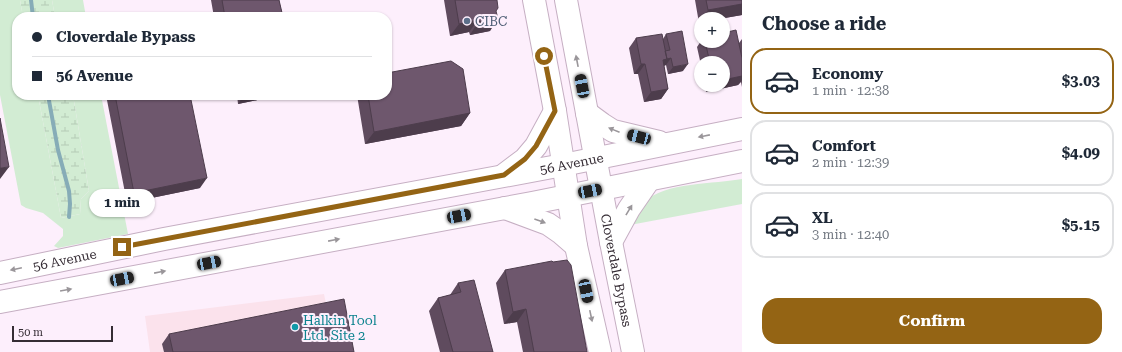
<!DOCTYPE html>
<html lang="en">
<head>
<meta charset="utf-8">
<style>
  :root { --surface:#fff; --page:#f2f2f3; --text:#1f2937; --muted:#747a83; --line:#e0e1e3; --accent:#946414 }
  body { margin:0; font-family:"Roboto Serif",serif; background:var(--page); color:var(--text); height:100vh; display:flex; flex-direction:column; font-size:15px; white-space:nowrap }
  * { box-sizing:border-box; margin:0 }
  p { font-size:13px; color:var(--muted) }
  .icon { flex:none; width:22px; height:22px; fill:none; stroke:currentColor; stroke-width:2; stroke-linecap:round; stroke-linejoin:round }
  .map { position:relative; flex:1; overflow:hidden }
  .details { display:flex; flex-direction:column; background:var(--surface); width:380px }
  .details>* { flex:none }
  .guide { position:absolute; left:12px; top:12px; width:380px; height:88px; border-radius:16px; box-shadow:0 1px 3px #0004; display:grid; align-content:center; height:88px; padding:0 20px; background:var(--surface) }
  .buttons { position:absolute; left:694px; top:12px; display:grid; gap:8px }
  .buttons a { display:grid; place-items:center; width:36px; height:36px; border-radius:50%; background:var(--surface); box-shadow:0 1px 3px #0004; font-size:20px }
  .scale { position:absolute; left:12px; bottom:10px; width:101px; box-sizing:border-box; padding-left:4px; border:2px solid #352c34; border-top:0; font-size:11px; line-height:14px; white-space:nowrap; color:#352c34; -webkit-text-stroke:3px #fdeffc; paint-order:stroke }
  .end { position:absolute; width:18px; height:18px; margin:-9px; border:5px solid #946414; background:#fff; box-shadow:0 0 0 2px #fff }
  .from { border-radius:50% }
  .bubble { position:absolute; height:28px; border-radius:14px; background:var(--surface); box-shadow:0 1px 3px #0004; font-size:13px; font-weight:700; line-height:28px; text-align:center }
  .car { position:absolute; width:12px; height:24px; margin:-12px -6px; border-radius:5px; box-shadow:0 0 3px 1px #0007; background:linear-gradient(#222 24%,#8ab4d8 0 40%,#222 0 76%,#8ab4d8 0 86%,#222 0) }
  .guide b { display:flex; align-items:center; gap:14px; height:38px; font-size:15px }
  .guide b+b { border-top:1px solid var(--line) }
  .guide i { width:10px; height:10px; background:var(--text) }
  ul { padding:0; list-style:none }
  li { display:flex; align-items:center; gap:12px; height:66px; margin:0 8px 6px; padding:0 12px; border:2px solid var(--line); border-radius:16px }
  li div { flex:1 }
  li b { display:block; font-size:15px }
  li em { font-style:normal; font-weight:700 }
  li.active { border-color:var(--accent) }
  li>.icon { width:36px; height:36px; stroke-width:1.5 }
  h2 { padding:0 20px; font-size:18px; line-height:48px }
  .primary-button { display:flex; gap:8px; margin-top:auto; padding:8px 20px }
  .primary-button a { flex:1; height:46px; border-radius:16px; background:var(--accent); color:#fff; font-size:16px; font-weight:700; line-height:46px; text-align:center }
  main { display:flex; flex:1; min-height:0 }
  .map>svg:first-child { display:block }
  .industrial { fill:#fbe2ec }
  .green { fill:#d2ecd3 }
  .wetland { fill:url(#wetland-marsh) }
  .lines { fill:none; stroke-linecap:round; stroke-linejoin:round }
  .stream { stroke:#86acb7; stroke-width:4 }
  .trunk-casing { stroke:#c6afc3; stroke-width:24 }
  .trunk { stroke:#fff; stroke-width:22 }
  .wall { fill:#5f4b5e }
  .shaded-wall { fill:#4d3d4c }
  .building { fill:#6e576d; stroke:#4d3d4c }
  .oneway { fill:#9a969a }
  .route { stroke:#946414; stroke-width:5 }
  .service-dot { fill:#5c6f8a; stroke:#fdeffc; stroke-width:1.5 }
  .culture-dot { fill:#0f9aa8; stroke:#fdeffc; stroke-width:1.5 }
  .labels { text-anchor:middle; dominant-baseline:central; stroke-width:4; stroke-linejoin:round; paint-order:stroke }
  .service-label { font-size:13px; fill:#4e5e75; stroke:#fdeffc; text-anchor:start }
  .street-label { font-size:13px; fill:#352c34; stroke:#fdeffc }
  .culture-label { font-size:13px; fill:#0d838f; stroke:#fdeffc; text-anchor:start }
</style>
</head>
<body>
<main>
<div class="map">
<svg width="742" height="352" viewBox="0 0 742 352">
  <defs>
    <pattern id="wetland-marsh" width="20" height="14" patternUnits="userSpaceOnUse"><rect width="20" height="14" fill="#d2ecd3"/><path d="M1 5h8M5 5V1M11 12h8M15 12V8" fill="none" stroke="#b5cbb6"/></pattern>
  </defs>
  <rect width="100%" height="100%" fill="#fdeffc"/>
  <!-- industrial -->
  <path class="industrial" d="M324,294l12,58h-186l-5,-36z"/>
  <!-- green -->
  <path class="green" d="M0,0h20l3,17h-6v78h21l23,123 19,-4 1,-15 8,-8 -16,-96h28l27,139 -70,14 -4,-2 9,-10v-7l-20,-16 -17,-5 -5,-3 -21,-110z
    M52,0h31l3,17h-31z
    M742,179v25l-112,21c4,-7 9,-17 15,-23 18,-20 71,-18 97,-23z"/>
  <!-- wetland -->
  <path class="wetland" d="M20,0h32l3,17h-32z
    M38,95h35l16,96 -8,8 -1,15 -19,4z"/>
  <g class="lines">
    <!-- stream -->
    <path class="stream" d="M31,0l2,17
      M48,95l10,55 11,41 1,13 -1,13"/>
    <!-- trunk casing -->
    <g class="trunk-casing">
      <g id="trunk">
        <path d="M534,0l21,111 21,135 24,106"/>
        <path id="s1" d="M566,0l45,242 22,110"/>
        <path d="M587,113l15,11 11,7 46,11"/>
        <path d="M505,174l20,-15 11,-13 19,-35"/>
        <path d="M505,208l43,16 13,9 15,13"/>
        <path d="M611,242l18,-33 20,-29"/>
        <path id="s2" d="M0,273l164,-34 399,-74 179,-36"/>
        <path d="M0,302l532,-99 210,-42"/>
      </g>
    </g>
    <!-- trunk -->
    <use href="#trunk" class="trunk"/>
  </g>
  <!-- wall -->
  <path class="wall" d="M211,0h68l4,17h-69z
    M444,0h53l-1,11 -6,20 -20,4 -1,-3 -19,4z
    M695,0h47v15l-23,4h-18v3l-2,1z
    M666,34l17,37 -15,3 -2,-9 -2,1 4,23 -7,10 -17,3 -6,-28h-4l-5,-26 7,-10 27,1z
    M742,39v48l-1,-5 -3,3 -32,7 -1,-7h18v-22h-22v2l-4,-18 4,-6h22l16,2z
    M106,95h84l10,93 -73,15z
    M237,95h44l-43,9z
    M357,95h30l83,18 -9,13 -96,18z
    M505,270l82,82h-64l-6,-30 -13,2 -8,-41z
    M458,283l35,69h-53l-11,-41 9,-13 12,-3z
    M169,334l185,18h-190l-2,-8z"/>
  <!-- shaded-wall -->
  <path class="shaded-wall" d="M742,4v11l-23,4h-17l6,-9z
    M498,19l-8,12 -20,4 8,-13z
    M478,20l-9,12 -19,4 9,-12z
    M671,58l-5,7 -4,1 1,-6z
    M641,64h4l-7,10h-4z
    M688,64l-5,7 -15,3 5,-7z
    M742,76v4l-4,5 -32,7 5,-7h12v-5z
    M668,89l-7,10 -17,3 7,-10z
    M244,95h37l-43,9z
    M470,113l-9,13 -96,18 9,-12z
    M9,167l-9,12v-11z
    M207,178l-7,10 -73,15 7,-10z
    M526,309l-9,13 -13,2 9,-12z"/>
  <!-- building -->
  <path class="building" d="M222,0h57l4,17h-58z
    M455,0h42l1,8 -2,3 2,8 -20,3v-2l-19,4z
    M706,0h36v4l-34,6z
    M736,30l6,28v18l-19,4v-17h-13l-5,-22h18v-8z
    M682,31l6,33 -15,3 -2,-9 -4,1 -2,-8 5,-1 -4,-16z
    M662,34l5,25 -4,1 5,29 -17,3 -6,-28h-4l-5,-26z
    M451,61l12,8 7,44 -96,19 -6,-37h19v-22z
    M115,95h75l17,83 -73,15z
    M0,118l9,49 -9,1z
    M567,260l4,5 16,87h-53l-8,-43 -13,3 -8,-42 47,-9 1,1z
    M474,280l19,72h-40l-15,-54 23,-6 -3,-9z
    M344,299l10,53h-181l-4,-18z"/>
  <!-- one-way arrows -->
  <defs><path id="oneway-solid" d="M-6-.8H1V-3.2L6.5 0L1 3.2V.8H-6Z"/></defs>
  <g class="oneway">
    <use href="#oneway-solid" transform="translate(577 61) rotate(-101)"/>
    <use href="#oneway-solid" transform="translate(614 130) rotate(-158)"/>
    <use href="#oneway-solid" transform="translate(704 136) rotate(169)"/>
    <use href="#oneway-solid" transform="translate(629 210) rotate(-59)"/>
    <use href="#oneway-solid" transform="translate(540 221) rotate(20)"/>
    <use href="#oneway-solid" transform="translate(334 240) rotate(-11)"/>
    <use href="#oneway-solid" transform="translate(16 269) rotate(168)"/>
    <use href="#oneway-solid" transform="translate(160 272) rotate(-11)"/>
    <use href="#oneway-solid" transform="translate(66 290) rotate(-10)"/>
    <use href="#oneway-solid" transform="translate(591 316) rotate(78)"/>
  </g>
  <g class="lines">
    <!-- route -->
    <path class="route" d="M122,247l382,-72 21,-16 11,-13 19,-35 -11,-55"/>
  </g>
  <!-- markers -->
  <circle class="service-dot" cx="467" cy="21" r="4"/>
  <circle class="culture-dot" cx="295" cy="327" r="4"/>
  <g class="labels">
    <!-- service labels -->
    <g class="service-label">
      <text x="475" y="21">CIBC</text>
    </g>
    <!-- street labels -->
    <g class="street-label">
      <text stroke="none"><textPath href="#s2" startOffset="582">56 Avenue</textPath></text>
      <text stroke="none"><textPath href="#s2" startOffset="66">56 Avenue</textPath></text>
      <text stroke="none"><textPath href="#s1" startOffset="275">Cloverdale Bypass</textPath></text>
    </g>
    <!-- culture labels -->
    <g class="culture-label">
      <text x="303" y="320">Halkin Tool<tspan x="303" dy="15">Ltd. Site 2</tspan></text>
    </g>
  </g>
</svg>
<div class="buttons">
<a>+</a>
<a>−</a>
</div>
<div class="scale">50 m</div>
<i class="end from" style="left:544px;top:56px"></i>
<i class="end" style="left:122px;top:247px"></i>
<div class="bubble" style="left:89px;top:189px;width:66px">1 min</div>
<i class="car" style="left:582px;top:86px;rotate:349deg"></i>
<i class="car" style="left:639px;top:137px;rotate:285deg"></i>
<i class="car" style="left:590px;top:191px;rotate:79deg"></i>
<i class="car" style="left:459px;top:216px;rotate:79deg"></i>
<i class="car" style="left:209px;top:263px;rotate:79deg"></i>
<i class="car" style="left:122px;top:279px;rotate:79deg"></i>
<i class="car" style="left:586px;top:291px;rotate:168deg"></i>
<div class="guide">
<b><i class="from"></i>Cloverdale Bypass</b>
<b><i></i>56 Avenue</b>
</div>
</div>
<section class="details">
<h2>Choose a ride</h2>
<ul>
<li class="active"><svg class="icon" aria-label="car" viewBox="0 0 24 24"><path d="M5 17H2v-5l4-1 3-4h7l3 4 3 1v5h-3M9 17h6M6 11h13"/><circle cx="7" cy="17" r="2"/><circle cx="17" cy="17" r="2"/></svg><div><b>Economy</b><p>1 min · 12:38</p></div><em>$3.03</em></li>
<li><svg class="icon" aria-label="car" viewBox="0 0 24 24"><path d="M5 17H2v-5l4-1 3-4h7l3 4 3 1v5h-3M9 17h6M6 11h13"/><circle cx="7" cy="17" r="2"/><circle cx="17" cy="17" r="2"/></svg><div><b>Comfort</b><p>2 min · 12:39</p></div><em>$4.09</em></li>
<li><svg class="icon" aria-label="car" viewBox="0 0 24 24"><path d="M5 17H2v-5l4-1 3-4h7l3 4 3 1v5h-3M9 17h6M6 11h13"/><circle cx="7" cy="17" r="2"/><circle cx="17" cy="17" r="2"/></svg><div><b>XL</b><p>3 min · 12:40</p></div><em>$5.15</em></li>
</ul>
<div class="primary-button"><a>Confirm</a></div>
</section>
</main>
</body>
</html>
